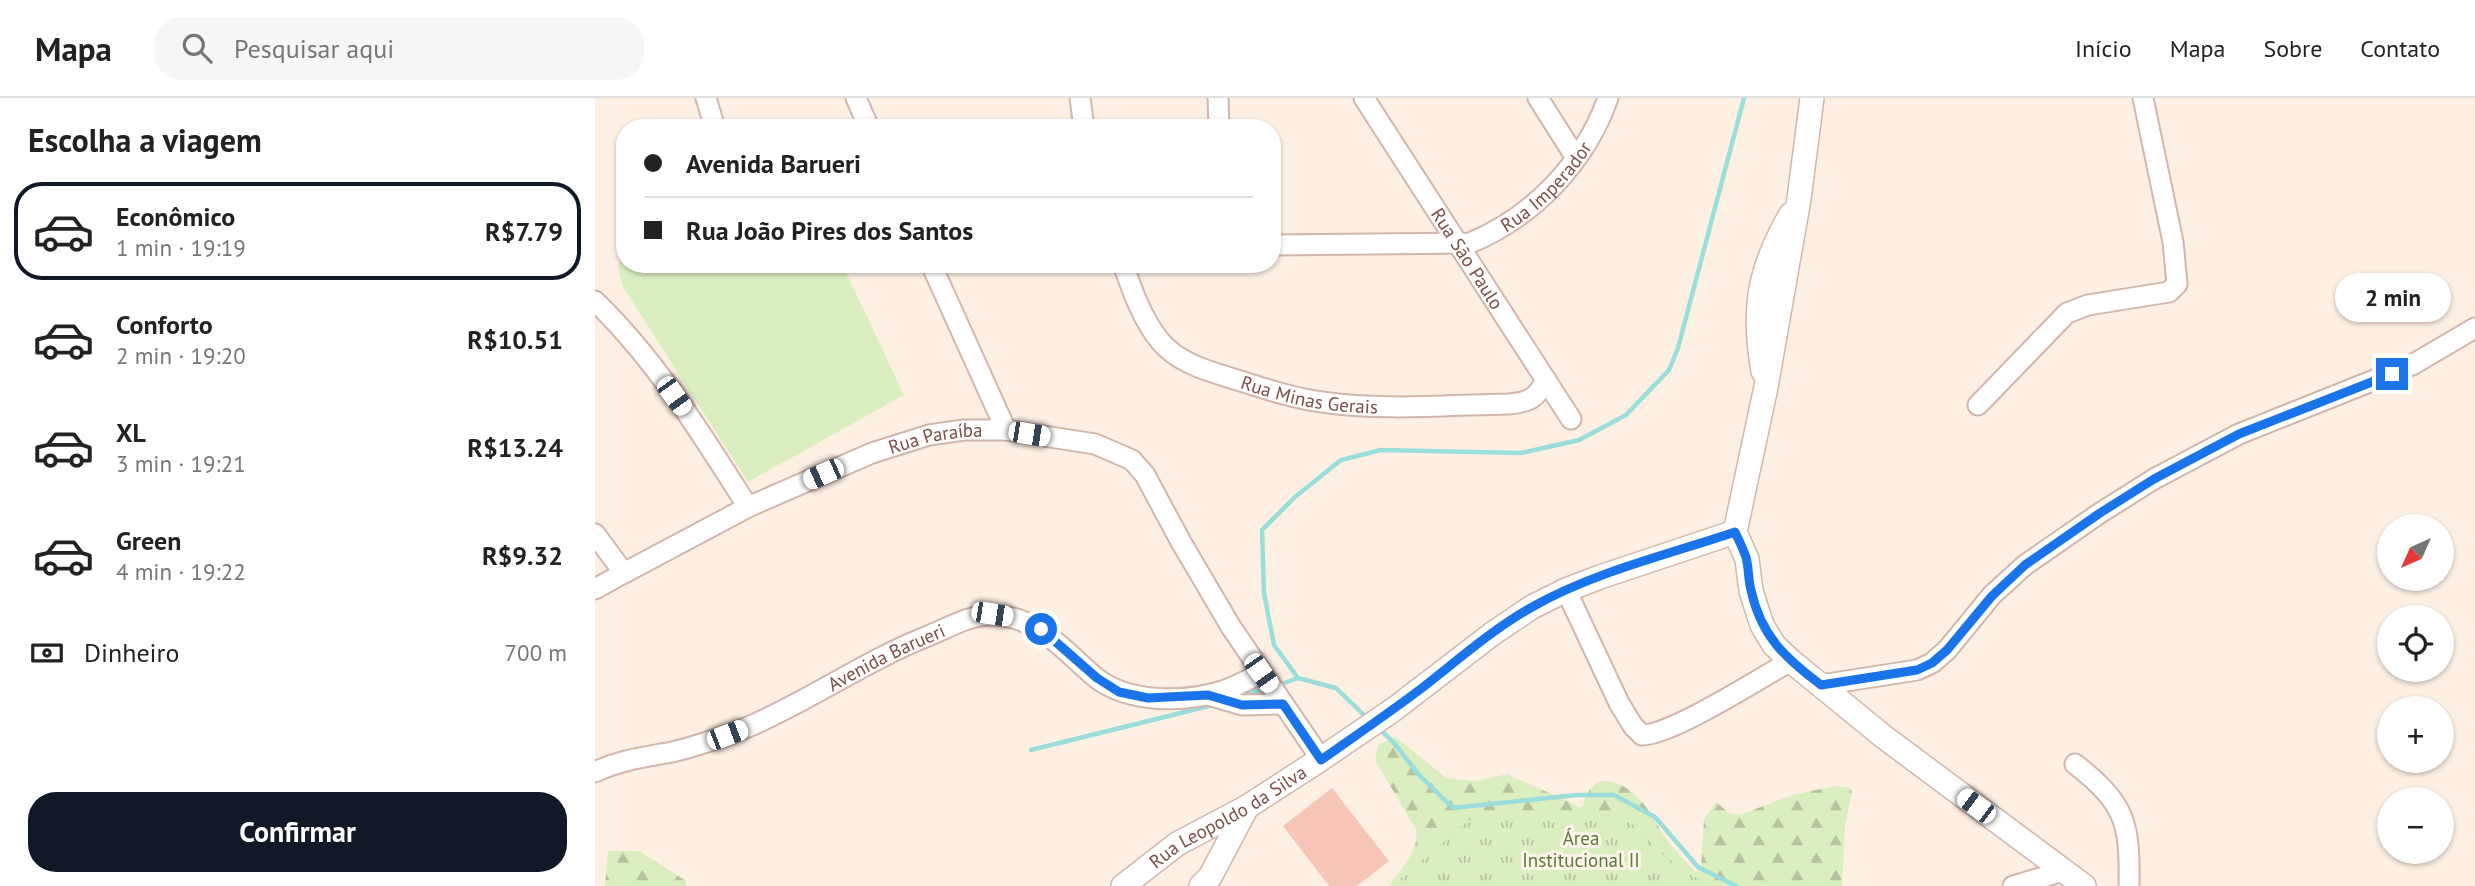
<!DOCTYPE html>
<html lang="pt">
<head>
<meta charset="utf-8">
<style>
  :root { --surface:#fff; --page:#f6f6f6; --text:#222; --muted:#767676; --line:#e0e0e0; --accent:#111827 }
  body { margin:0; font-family:"PT Sans",sans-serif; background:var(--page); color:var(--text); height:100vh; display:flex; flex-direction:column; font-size:26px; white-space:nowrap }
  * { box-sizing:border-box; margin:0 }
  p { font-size:23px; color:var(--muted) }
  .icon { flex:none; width:38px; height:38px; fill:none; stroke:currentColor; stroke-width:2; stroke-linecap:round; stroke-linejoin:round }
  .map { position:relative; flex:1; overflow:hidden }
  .side { display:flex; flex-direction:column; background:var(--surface); width:595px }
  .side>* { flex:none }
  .banner { position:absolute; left:21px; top:21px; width:665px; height:154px; border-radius:28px; box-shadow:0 2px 5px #0004; display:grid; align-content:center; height:154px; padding:0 28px; background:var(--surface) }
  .needle { width:46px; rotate:225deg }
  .controls { position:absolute; left:1782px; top:416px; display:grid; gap:14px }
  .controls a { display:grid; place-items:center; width:77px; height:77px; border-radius:50%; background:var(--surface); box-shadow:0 2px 5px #0004; font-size:35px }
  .end { position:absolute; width:32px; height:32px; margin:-16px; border:9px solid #1a73e8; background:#fff; box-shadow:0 0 0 4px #fff }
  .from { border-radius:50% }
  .bubble { position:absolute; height:49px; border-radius:24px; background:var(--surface); box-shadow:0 2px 5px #0004; font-size:23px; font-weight:800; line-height:49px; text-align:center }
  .car { position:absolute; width:21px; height:42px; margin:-21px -10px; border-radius:9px; box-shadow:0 0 5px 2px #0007; background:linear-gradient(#fff 24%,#345 0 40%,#fff 0 76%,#345 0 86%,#fff 0) }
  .banner b { display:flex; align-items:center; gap:24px; height:66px; font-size:26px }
  .banner b+b { border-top:2px solid var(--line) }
  .banner i { width:18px; height:18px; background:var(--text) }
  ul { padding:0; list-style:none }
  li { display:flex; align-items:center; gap:21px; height:98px; margin:0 14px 10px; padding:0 14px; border:4px solid transparent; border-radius:28px }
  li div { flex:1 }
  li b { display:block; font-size:26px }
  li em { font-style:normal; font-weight:800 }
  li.selected { border-color:var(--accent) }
  li>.icon { width:63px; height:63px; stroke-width:1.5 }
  h2 { padding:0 28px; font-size:32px; line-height:84px }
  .pay { display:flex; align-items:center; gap:18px; height:77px; padding:0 28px; font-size:26px }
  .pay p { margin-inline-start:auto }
  .action { display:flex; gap:14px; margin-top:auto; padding:14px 28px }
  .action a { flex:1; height:80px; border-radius:28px; background:var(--accent); color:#fff; font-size:28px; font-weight:800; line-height:80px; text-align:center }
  header { display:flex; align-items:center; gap:42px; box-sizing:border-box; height:98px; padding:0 35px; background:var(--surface); border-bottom:2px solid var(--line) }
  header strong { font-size:33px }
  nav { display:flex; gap:38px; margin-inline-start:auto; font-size:24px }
  .search { width:490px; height:63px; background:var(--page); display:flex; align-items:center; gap:18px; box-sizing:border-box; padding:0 24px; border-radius:28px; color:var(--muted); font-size:26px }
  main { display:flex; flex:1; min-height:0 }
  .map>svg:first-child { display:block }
  .forest { fill:url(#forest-firs) }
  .park { fill:url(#park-tufts) }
  .garden { fill:#dbeec0 }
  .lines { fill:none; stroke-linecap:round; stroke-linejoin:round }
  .stream { stroke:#9adddb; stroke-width:4.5 }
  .building { fill:#f7c5b8 }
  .minor-casing { stroke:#d3b6aa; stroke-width:23 }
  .tertiary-casing { stroke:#d3b6aa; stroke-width:26 }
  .minor { stroke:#fff; stroke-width:19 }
  .tertiary { stroke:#fff; stroke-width:23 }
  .route { stroke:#1a73e8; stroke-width:9 }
  .labels { text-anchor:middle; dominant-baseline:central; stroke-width:6; stroke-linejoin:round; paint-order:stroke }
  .street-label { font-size:19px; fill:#794f46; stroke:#fff4eb }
  .park-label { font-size:19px; fill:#597a3a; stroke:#fff4eb }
</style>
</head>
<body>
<header>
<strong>Mapa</strong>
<div class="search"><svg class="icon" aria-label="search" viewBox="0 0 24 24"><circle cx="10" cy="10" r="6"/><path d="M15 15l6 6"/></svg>Pesquisar aqui</div>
<nav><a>Início</a><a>Mapa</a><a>Sobre</a><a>Contato</a></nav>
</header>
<main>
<section class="side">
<h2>Escolha a viagem</h2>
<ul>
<li class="selected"><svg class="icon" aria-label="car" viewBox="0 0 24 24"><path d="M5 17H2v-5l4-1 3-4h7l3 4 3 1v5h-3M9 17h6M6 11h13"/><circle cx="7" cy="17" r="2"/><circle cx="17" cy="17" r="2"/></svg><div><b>Econômico</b><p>1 min · 19:19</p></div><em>R$7.79</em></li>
<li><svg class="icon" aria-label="car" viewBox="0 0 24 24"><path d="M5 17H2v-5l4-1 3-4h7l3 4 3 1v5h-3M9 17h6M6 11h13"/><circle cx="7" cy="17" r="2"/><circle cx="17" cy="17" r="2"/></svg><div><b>Conforto</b><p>2 min · 19:20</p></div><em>R$10.51</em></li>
<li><svg class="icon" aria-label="car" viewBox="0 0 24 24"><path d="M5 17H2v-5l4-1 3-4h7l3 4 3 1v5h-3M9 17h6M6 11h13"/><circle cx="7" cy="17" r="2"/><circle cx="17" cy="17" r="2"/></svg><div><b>XL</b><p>3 min · 19:21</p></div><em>R$13.24</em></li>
<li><svg class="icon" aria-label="car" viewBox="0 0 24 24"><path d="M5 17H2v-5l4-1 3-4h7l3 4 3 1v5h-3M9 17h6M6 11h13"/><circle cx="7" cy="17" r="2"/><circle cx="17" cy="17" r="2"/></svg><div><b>Green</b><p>4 min · 19:22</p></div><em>R$9.32</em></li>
</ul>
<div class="pay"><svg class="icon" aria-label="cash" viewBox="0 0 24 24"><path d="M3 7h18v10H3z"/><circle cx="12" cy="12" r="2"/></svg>Dinheiro<p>700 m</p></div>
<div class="action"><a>Confirmar</a></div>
</section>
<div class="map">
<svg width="1880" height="788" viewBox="0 0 1880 788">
  <defs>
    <pattern id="forest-firs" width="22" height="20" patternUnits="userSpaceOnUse" patternTransform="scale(1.75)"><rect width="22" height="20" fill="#dbeec0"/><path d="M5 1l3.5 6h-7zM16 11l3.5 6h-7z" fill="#b6c39e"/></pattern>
    <pattern id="park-tufts" width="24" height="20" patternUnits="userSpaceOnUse" patternTransform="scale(1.75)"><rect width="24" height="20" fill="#dbeec0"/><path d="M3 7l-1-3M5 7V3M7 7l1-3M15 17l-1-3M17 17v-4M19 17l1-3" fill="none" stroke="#b6c39e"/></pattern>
  </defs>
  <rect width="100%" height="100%" fill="#feefe3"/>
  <!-- forest -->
  <path class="forest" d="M801,639l50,41 29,3 33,-7c23,13 48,20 72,34l3,-2c9,-39 40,-26 60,-3 10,12 17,28 27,41 8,10 17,19 26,28l5,-5 3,-48 12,-17 13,11 11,2 52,-20 43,-9 14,1 3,5 -7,33 -3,61h-453c11,-16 31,-36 27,-56l-41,-70 4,-16z
    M13,753h31l47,30v5h-81z"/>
  <!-- park -->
  <path class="park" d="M976,713l53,5 39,39 46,31h-317l77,-66z"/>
  <!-- garden -->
  <path class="garden" d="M30,146v20h217l62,131 -156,87 -125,-195 -5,-20z"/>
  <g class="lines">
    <!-- stream -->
    <path class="stream" d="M684,587l19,-7
      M647,598l25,-8
      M772,620l-31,-30 -38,-10 -24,-33 -10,-52 -2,-63 33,-33 46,-37 40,-10 140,3 58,-13 47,-25 43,-45 9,-22 66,-250
      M784,630l15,15 25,32 34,33 124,-13h37l41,22 43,50 38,19
      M436,652l186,-46"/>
  </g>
  <!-- building -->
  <path class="building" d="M737,690l57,73 -32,25h-28l-46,-60z"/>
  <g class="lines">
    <!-- minor casing -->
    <g class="minor-casing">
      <g id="minor">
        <path d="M111,0l9,30"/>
        <path d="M261,0l13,30"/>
        <path d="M485,0l4,30"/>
        <path d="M623,0l1,30"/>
        <path id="s1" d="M769,0l207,321"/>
        <path d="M943,0l38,60"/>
        <path id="s2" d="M677,147l198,-2c63,-26 115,-80 138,-145"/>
        <path d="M336,166l75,166"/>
        <path id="s3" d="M528,166c9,26 19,55 37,77 18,22 48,30 74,38 29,9 58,19 88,23 61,9 125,3 187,2 20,-2 27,-5 37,-24"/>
        <path d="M0,203c62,60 107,134 153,206"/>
        <path d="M1383,307l89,-92 21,-8 81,-13 8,-8 -4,-42 -30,-144"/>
        <path id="s4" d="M0,436l29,39 124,-66 124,-54 57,-18 35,-5h42l89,14 37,16 13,15 36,67 50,85 90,132"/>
        <path d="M0,491l29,-16"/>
        <path d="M971,492l53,113 14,23 9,9c30,0 118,-57 149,-74"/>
        <path d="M1226,587l96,-15 15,-7 15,-13 45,-55 33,-30 75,-52 54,-34 85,-45 173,-69 63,-37"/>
        <path d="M613,597l34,10 41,-1"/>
        <path d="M1480,666c51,40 55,59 54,122"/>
        <path id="s5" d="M0,674c25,-12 50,-15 77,-20 26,-6 51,-15 76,-25 61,-26 117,-66 180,-91 20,-8 43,-22 65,-21 45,1 71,36 102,62 32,26 88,26 127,14 14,-4 26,-11 39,-18"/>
        <path d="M1418,788l50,-15"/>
      </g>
    </g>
    <!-- tertiary casing -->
    <g class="tertiary-casing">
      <g id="tertiary">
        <path d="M1217,0l-13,101 -33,188 -31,145 12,27 4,32 11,34 12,20 17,16 93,76 200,149"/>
        <path d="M1168,273c-11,-62 -4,-102 28,-157"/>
        <path id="s6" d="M528,788l54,-42 70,-37 74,-48 72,-49 99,-76 40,-27 34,-17 34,-13 135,-45"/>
        <path d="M606,788l9,-9 37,-70"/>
      </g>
    </g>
    <!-- minor -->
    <use href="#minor" class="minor"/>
    <!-- tertiary -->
    <use href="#tertiary" class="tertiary"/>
  </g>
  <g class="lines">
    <!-- route -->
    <path class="route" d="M446,531l56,49 22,14 29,6 60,-3 34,10 41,-1 38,56c34,-24 68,-47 101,-72 36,-28 72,-60 112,-82 60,-34 136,-52 201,-74 4,8 8,17 11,25 3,11 2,23 5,33 10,46 34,68 70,95l96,-15 15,-7 15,-13 45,-54 33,-31 75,-52 54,-34 85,-45 153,-60"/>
  </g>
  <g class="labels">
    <!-- street labels -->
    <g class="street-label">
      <text stroke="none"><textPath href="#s2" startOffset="294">Rua Imperador</textPath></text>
      <text stroke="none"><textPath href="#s1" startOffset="191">Rua São Paulo</textPath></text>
      <text stroke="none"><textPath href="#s3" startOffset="248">Rua Minas Gerais</textPath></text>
      <text stroke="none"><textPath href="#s4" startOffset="390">Rua Paraíba</textPath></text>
      <text stroke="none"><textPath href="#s5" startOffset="315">Avenida Barueri</textPath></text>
      <text stroke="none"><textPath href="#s6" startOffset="126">Rua Leopoldo da Silva</textPath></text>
    </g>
    <!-- park labels -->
    <g class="park-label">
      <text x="986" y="740">Área<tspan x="986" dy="22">Institucional II</tspan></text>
    </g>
  </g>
</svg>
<div class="controls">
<a><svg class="needle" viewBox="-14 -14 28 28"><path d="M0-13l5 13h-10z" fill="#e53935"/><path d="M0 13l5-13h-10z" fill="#767676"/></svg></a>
<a><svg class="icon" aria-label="locate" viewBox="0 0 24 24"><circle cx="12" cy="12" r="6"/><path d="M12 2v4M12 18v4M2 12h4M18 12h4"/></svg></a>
<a>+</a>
<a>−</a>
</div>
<i class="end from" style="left:446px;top:531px"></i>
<i class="end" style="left:1797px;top:276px"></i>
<div class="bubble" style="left:1740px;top:175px;width:116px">2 min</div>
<i class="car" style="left:79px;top:298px;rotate:144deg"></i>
<i class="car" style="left:434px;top:336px;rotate:99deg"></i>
<i class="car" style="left:228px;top:376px;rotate:246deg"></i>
<i class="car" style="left:397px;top:516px;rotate:99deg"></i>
<i class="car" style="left:666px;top:575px;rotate:145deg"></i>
<i class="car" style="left:132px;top:637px;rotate:69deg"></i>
<i class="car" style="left:1381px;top:708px;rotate:307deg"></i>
<div class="banner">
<b><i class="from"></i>Avenida Barueri</b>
<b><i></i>Rua João Pires dos Santos</b>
</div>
</div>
</main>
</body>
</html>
